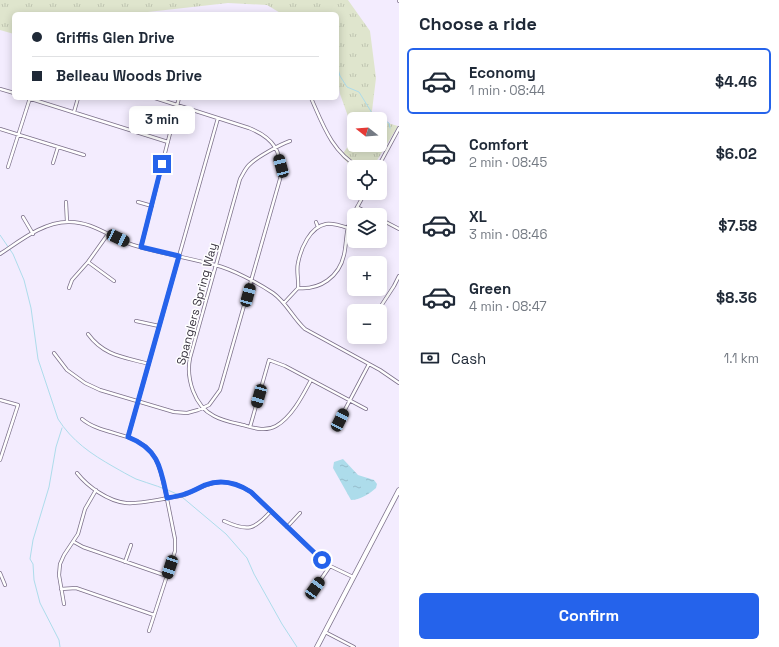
<!DOCTYPE html>
<html lang="en">
<head>
<meta charset="utf-8">
<style>
  :root { --surface:#fff; --page:#f2f2f3; --text:#1f2937; --muted:#747a83; --line:#e0e1e3; --accent:#2563eb }
  body { margin:0; font-family:"Space Grotesk",sans-serif; background:var(--page); color:var(--text); height:100vh; display:flex; flex-direction:column; font-size:15px; white-space:nowrap }
  * { box-sizing:border-box; margin:0 }
  p { font-size:13px; color:var(--muted) }
  .icon { flex:none; width:22px; height:22px; fill:none; stroke:currentColor; stroke-width:2; stroke-linecap:round; stroke-linejoin:round }
  .map { position:relative; flex:1; overflow:hidden }
  .side { display:flex; flex-direction:column; background:var(--surface); width:380px }
  .side>* { flex:none }
  .top-card { position:absolute; left:12px; top:12px; width:327px; height:88px; border-radius:6px; box-shadow:0 2px 10px #0003; display:grid; align-content:center; height:88px; padding:0 20px; background:var(--surface) }
  .needle { width:26px; rotate:287deg }
  .buttons { position:absolute; left:347px; top:112px; display:grid; gap:8px }
  .buttons a { display:grid; place-items:center; width:40px; height:40px; border-radius:6px; background:var(--surface); box-shadow:0 2px 10px #0003; font-size:20px }
  .end { position:absolute; width:18px; height:18px; margin:-9px; border:5px solid #2563eb; background:#fff; box-shadow:0 0 0 2px #fff }
  .from { border-radius:50% }
  .bubble { position:absolute; height:28px; border-radius:6px; background:var(--surface); box-shadow:0 2px 10px #0003; font-size:13px; font-weight:800; line-height:28px; text-align:center }
  .car { position:absolute; width:12px; height:24px; margin:-12px -6px; border-radius:5px; box-shadow:0 0 3px 1px #0007; background:linear-gradient(#222 24%,#8ab4d8 0 40%,#222 0 76%,#8ab4d8 0 86%,#222 0) }
  .top-card b { display:flex; align-items:center; gap:14px; height:38px; font-size:15px }
  .top-card b+b { border-top:1px solid var(--line) }
  .top-card i { width:10px; height:10px; background:var(--text) }
  ul { padding:0; list-style:none }
  li { display:flex; align-items:center; gap:12px; height:66px; margin:0 8px 6px; padding:0 12px; border:2px solid transparent; border-radius:6px }
  li div { flex:1 }
  li b { display:block; font-size:15px }
  li em { font-style:normal; font-weight:800 }
  li.current { border-color:var(--accent) }
  li>.icon { width:36px; height:36px; stroke-width:1.5 }
  h2 { padding:0 20px; font-size:18px; line-height:48px }
  .pay { display:flex; align-items:center; gap:10px; height:44px; padding:0 20px; font-size:15px }
  .pay p { margin-inline-start:auto }
  .cta { display:flex; gap:8px; margin-top:auto; padding:8px 20px }
  .cta a { flex:1; height:46px; border-radius:6px; background:var(--accent); color:#fff; font-size:16px; font-weight:800; line-height:46px; text-align:center }
  main { display:flex; flex:1; min-height:0 }
  .map>svg:first-child { display:block }
  .grass { fill:url(#grass-tufts) }
  .water { fill:url(#water-ripples) }
  .lines { fill:none; stroke-linecap:round; stroke-linejoin:round }
  .stream { stroke:#addceb; stroke-width:1 }
  .street-casing { stroke:#7c708a; stroke-width:4 }
  .secondary-casing { stroke:#7c708a; stroke-width:5.5 }
  .street { stroke:#fff; stroke-width:2.5 }
  .secondary { stroke:#fff; stroke-width:4 }
  .route { stroke:#2563eb; stroke-width:5 }
  .labels { text-anchor:middle; dominant-baseline:central; stroke-width:3; stroke-linejoin:round; paint-order:stroke }
  .street-label { font-size:12px; fill:#393440; stroke:#fff }
</style>
</head>
<body>
<main>
<div class="map">
<svg width="399" height="647" viewBox="0 0 399 647">
  <defs>
    <pattern id="grass-tufts" width="24" height="20" patternUnits="userSpaceOnUse"><rect width="24" height="20" fill="#dfe5cd"/><path d="M3 7l-1-3M5 7V3M7 7l1-3M15 17l-1-3M17 17v-4M19 17l1-3" fill="none" stroke="#c0c5b1"/></pattern>
    <pattern id="water-ripples" width="26" height="14" patternUnits="userSpaceOnUse"><rect width="26" height="14" fill="#addceb"/><path d="M2 4q2-2 4 0t4 0M15 11q2-2 4 0t4 0" fill="none" stroke="#96bdcb"/></pattern>
  </defs>
  <rect width="100%" height="100%" fill="#f3ecfe"/>
  <!-- grass -->
  <path class="grass" d="M0,0h348l22,31 6,47 -5,41h-17v14l-14,-39 -3,-24v-56h-55l-15,-9 -39,-2 -98,11h-116v20l-14,-4z
    M380,121l18,5 -25,41h-19v2l-13,-13 13,-18v7h26z"/>
  <!-- water -->
  <path class="water" d="M343,459l15,16 16,5 3,4 -1,4c-7,6 -16,12 -25,12l-18,-32 1,-6z"/>
  <g class="lines">
    <!-- stream -->
    <path class="stream" d="M337,66l3,10 7,11 12,5 13,21 17,10 1,5
      M0,235l13,19 11,26 7,28 7,51 20,60c14,22 33,35 56,48 7,4 14,8 22,12 14,5 29,9 43,16
      M182,497l44,37 21,24 7,16 28,50 15,23
      M60,647l-1,-7 -19,-37 -6,-23 -1,-16 -3,-5 3,-19 16,-53 7,-40 6,-19"/>
    <!-- street casing -->
    <g class="street-casing">
      <path id="street" d="M399,0v1
        M0,89l14,4
        M28,98l140,44
        M311,98c12,27 21,54 48,69
        M74,112l4,-14
        M0,129l84,26
        M290,141c-11,4 -33,16 -41,24 -4,4 -6,9 -9,14l-50,179c-4,20 4,48 24,58 9,5 20,7 29,9 11,3 22,7 33,1 16,-9 27,-31 35,-46
        M53,163l5,-16
        M8,167l22,-69
        M378,167l21,-39
        M66,202l1,20
        M138,202l14,4
        M357,207l15,8
        M23,217l10,17
        M380,219l19,10
        M316,222l2,5
        M141,247l38,-149
        M0,254c20,-13 43,-32 68,-32 24,-1 43,16 65,23 27,8 55,13 82,20 17,4 43,18 58,28 13,9 20,25 32,36l75,41 19,13
        M88,262l26,19
        M69,288l3,-8 16,-18 20,-28
        M298,288c22,2 41,-11 46,-33 2,-9 2,-19 4,-28 4,-12 11,-23 17,-34
        M284,303l14,-15c1,-8 -2,-17 0,-25 3,-15 12,-36 28,-39 7,-1 16,2 22,4
        M379,309l15,-23 5,-10
        M136,321l23,5
        M88,334c16,22 36,23 61,30
        M54,353l13,17 18,13 15,7 74,22 13,1 11,-3 11,-5 11,-15 60,-211c3,-27 -6,-41 -31,-51l-94,-30
        M0,400l18,5 -18,55
        M82,419c13,11 32,13 48,19 28,10 30,30 36,56 3,15 6,30 9,45v12l-26,80
        M340,419l29,-55
        M250,427l19,-67 16,6 81,43
        M128,437l90,-319
        M77,473c11,14 31,28 49,30 12,1 25,-2 37,-4 7,-2 14,-2 21,-4 8,-3 15,-8 23,-10 15,-6 31,-2 44,7l71,68 8,6 23,11
        M224,521c24,11 30,9 47,-10
        M287,527l13,-14
        M74,542l9,5 84,29
        M125,562l6,-17
        M0,573l5,12
        M315,588l15,-22
        M61,589l15,-1 78,27
        M64,604l-5,-29 1,-11 4,-9 14,-21 7,-25 11,-19
        M325,632l29,15"/>
    </g>
    <!-- secondary casing -->
    <g class="secondary-casing">
      <path id="secondary" d="M317,647l82,-157"/>
    </g>
    <!-- street -->
    <use href="#street" class="street"/>
    <!-- secondary -->
    <use href="#secondary" class="secondary"/>
  </g>
  <g class="lines">
    <!-- route -->
    <path class="route" d="M162,164l-21,83 38,9 -51,181c31,12 33,32 39,61 6,-1 12,-2 18,-4 7,-2 14,-6 20,-9 16,-6 32,-2 46,7l71,68"/>
  </g>
  <g class="labels">
    <!-- street labels -->
    <g class="street-label">
      <text transform="translate(197 304) rotate(-75)">Spanglers Spring Way</text>
    </g>
  </g>
</svg>
<div class="buttons">
<a><svg class="needle" viewBox="-14 -14 28 28"><path d="M0-13l5 13h-10z" fill="#e53935"/><path d="M0 13l5-13h-10z" fill="#747a83"/></svg></a>
<a><svg class="icon" aria-label="locate" viewBox="0 0 24 24"><circle cx="12" cy="12" r="6"/><path d="M12 2v4M12 18v4M2 12h4M18 12h4"/></svg></a>
<a><svg class="icon" aria-label="layers" viewBox="0 0 24 24"><path d="M12 4l9 5-9 5-9-5zM3 14l9 5 9-5"/></svg></a>
<a>+</a>
<a>−</a>
</div>
<i class="end from" style="left:322px;top:560px"></i>
<i class="end" style="left:162px;top:164px"></i>
<div class="bubble" style="left:129px;top:106px;width:66px">3 min</div>
<i class="car" style="left:281px;top:166px;rotate:345deg"></i>
<i class="car" style="left:118px;top:238px;rotate:115deg"></i>
<i class="car" style="left:248px;top:295px;rotate:15deg"></i>
<i class="car" style="left:259px;top:396px;rotate:196deg"></i>
<i class="car" style="left:340px;top:420px;rotate:27deg"></i>
<i class="car" style="left:170px;top:567px;rotate:198deg"></i>
<i class="car" style="left:315px;top:588px;rotate:35deg"></i>
<div class="top-card">
<b><i class="from"></i>Griffis Glen Drive</b>
<b><i></i>Belleau Woods Drive</b>
</div>
</div>
<section class="side">
<h2>Choose a ride</h2>
<ul>
<li class="current"><svg class="icon" aria-label="car" viewBox="0 0 24 24"><path d="M5 17H2v-5l4-1 3-4h7l3 4 3 1v5h-3M9 17h6M6 11h13"/><circle cx="7" cy="17" r="2"/><circle cx="17" cy="17" r="2"/></svg><div><b>Economy</b><p>1 min · 08:44</p></div><em>$4.46</em></li>
<li><svg class="icon" aria-label="car" viewBox="0 0 24 24"><path d="M5 17H2v-5l4-1 3-4h7l3 4 3 1v5h-3M9 17h6M6 11h13"/><circle cx="7" cy="17" r="2"/><circle cx="17" cy="17" r="2"/></svg><div><b>Comfort</b><p>2 min · 08:45</p></div><em>$6.02</em></li>
<li><svg class="icon" aria-label="car" viewBox="0 0 24 24"><path d="M5 17H2v-5l4-1 3-4h7l3 4 3 1v5h-3M9 17h6M6 11h13"/><circle cx="7" cy="17" r="2"/><circle cx="17" cy="17" r="2"/></svg><div><b>XL</b><p>3 min · 08:46</p></div><em>$7.58</em></li>
<li><svg class="icon" aria-label="car" viewBox="0 0 24 24"><path d="M5 17H2v-5l4-1 3-4h7l3 4 3 1v5h-3M9 17h6M6 11h13"/><circle cx="7" cy="17" r="2"/><circle cx="17" cy="17" r="2"/></svg><div><b>Green</b><p>4 min · 08:47</p></div><em>$8.36</em></li>
</ul>
<div class="pay"><svg class="icon" aria-label="cash" viewBox="0 0 24 24"><path d="M3 7h18v10H3z"/><circle cx="12" cy="12" r="2"/></svg>Cash<p>1.1 km</p></div>
<div class="cta"><a>Confirm</a></div>
</section>
</main>
</body>
</html>
